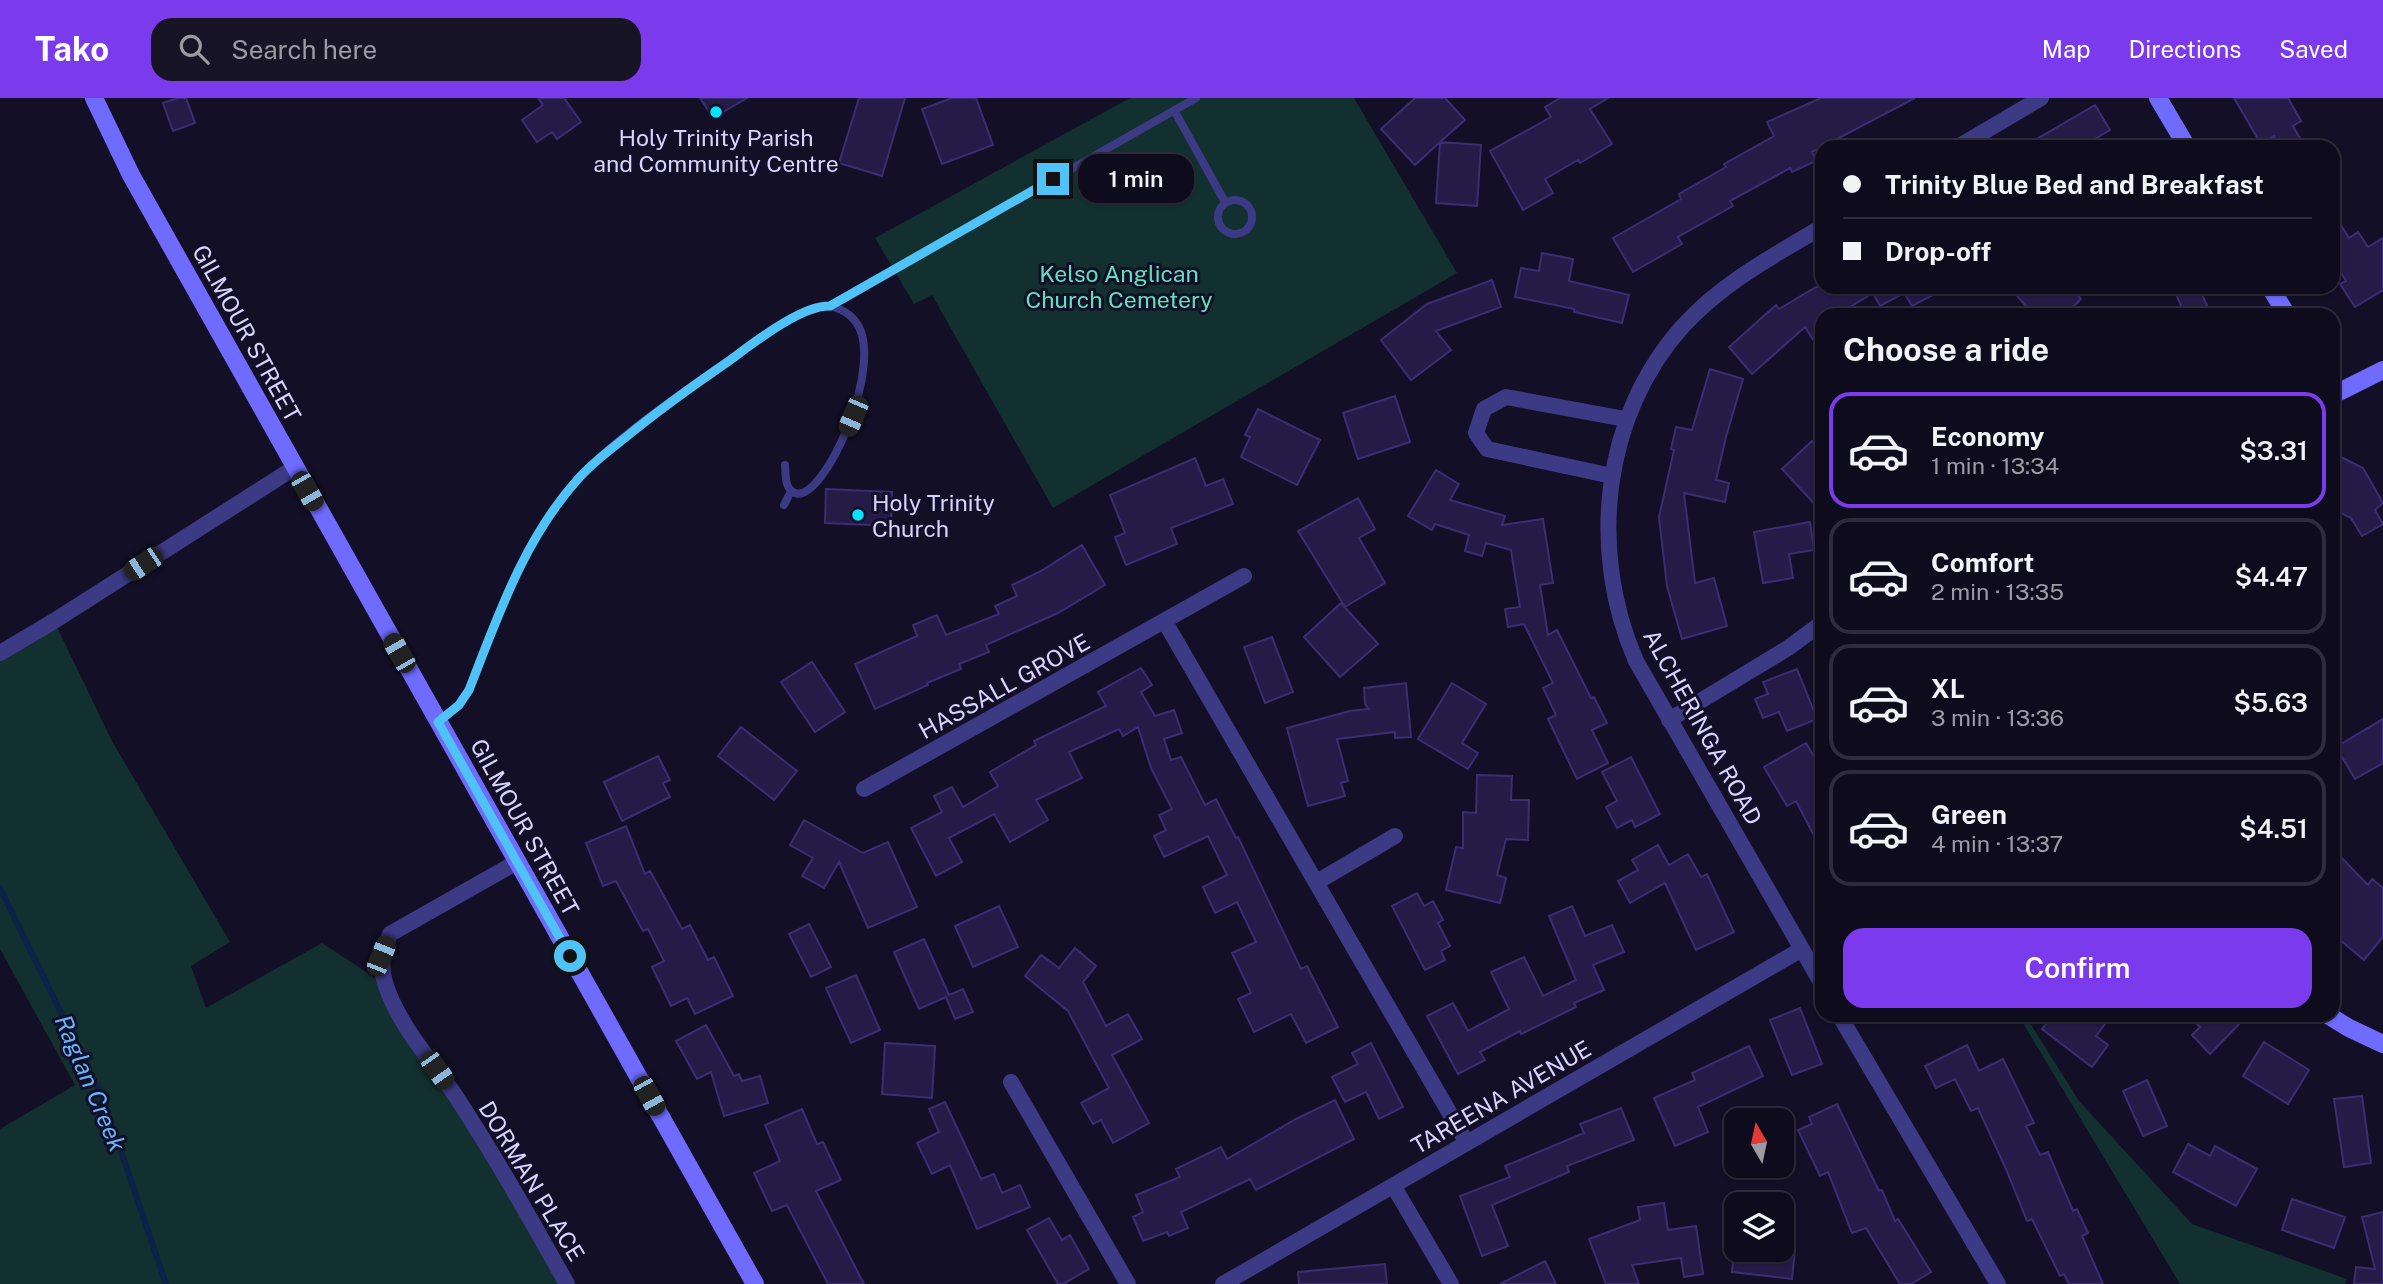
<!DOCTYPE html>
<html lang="en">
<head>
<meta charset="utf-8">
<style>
  :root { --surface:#0e0b1c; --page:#171425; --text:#f1f3f6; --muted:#9b9ba3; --line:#2e2b3b; --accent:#7c3aed }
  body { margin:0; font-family:"Public Sans",sans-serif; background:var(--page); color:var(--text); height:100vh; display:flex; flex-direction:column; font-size:26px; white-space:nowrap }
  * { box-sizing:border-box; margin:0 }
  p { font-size:23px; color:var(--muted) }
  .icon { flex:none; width:38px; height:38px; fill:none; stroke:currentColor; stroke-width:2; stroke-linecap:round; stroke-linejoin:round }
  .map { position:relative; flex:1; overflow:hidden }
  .panel { position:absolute; left:1815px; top:210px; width:525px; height:714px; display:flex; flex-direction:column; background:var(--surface); border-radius:21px; box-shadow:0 2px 5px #0004,0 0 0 2px var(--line) }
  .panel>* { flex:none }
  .hud { position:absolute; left:1815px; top:42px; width:525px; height:154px; border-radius:21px; box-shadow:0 2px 5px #0004,0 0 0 2px var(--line); display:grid; align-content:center; height:154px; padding:0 28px; background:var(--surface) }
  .needle { width:46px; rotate:351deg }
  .tools { position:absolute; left:1724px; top:1010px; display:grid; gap:14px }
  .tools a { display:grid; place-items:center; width:70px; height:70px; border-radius:14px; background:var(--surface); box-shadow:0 2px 5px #0004,0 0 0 2px var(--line); font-size:35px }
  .end { position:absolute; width:32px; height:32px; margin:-16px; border:9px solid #4fc3f7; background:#111; box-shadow:0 0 0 4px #111 }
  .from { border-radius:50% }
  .bubble { position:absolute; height:49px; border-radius:21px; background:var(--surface); box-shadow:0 2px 5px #0004,0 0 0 2px var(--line); font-size:23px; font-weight:600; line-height:49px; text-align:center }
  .car { position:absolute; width:21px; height:42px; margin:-21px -10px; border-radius:9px; box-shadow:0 0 5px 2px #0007; background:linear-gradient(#222 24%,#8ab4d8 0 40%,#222 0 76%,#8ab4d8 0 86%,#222 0) }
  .hud b { display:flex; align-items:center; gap:24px; height:66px; font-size:26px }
  .hud b+b { border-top:2px solid var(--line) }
  .hud i { width:18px; height:18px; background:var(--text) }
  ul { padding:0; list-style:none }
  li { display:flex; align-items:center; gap:21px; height:116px; margin:0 14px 10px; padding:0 14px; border:4px solid var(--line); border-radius:21px }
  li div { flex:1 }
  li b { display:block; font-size:26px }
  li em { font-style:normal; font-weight:600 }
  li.current { border-color:var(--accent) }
  li>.icon { width:63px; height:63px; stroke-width:1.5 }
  h2 { padding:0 28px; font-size:32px; line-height:84px }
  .cta { display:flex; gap:14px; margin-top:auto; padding:14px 28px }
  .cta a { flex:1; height:80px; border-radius:21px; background:var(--accent); color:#fff; font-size:28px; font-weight:600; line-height:80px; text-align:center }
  header { display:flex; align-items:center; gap:42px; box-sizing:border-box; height:98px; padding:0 35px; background:var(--accent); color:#fff }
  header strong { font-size:33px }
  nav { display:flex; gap:38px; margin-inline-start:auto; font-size:24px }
  .search { width:490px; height:63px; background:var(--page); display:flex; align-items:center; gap:18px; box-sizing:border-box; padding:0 24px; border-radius:21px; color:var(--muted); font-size:26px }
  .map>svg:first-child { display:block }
  .green { fill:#12302f }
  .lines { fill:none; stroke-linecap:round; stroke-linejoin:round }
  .stream { stroke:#0c2248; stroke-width:6 }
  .building { fill:#241b47; stroke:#3b2d73; stroke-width:2 }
  .lane { stroke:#3d3a85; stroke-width:8 }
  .street { stroke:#3d3a85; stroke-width:16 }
  .secondary { stroke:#6f6bff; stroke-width:18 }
  .route { stroke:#4fc3f7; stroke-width:9 }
  .poi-dot { fill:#00e5ff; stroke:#130f26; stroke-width:2.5 }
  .labels { text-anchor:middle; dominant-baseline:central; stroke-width:6; stroke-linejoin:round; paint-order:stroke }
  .poi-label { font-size:23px; fill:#d9d4ff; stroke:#130f26 }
  .park-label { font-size:23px; fill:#5fe0c0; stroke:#130f26 }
  .street-label { font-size:23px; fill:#d9d4ff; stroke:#130f26 }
  .water-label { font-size:24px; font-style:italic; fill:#62b6ff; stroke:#130f26 }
</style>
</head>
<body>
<header>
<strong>Tako</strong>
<div class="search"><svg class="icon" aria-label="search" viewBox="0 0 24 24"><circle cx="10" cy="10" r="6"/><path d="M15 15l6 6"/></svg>Search here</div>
<nav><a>Map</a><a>Directions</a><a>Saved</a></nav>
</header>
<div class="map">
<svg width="2383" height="1186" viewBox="0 0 2383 1186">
  <rect width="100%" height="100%" fill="#130f26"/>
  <!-- green -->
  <path class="green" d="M1130,0h224l103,175 -404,235 -121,-213 -18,9 -39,-66z
    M54,523l58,120 118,201 -39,24 15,42 116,-65 64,42 181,299h-567v-155l75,-44 -75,-136v-296z
    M2018,917h21l-9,8 49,78 113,123 155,55 -2,5h-165z"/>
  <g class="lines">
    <!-- stream -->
    <path class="stream" d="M0,790l104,213 62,183"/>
  </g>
  <!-- building -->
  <path class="building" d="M178,0h8l9,25 -22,8 -10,-28z
    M538,0h26l17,24 -24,17 -5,-7 -15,10 -15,-22 21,-15z
    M700,0h47l-34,20z
    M859,0h46l-23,78 -43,-13z
    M952,0h24l17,47 -51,19 -20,-55z
    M1415,0h30l20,22 -25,22 41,3 -4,61 -41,-3 4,-61 -25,23 -34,-36z
    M1560,0h48l-18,11 22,35 -32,19 -2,-3 -33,19 8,14 -30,17 -33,-59 61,-34 -6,-10z
    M1821,0h94l-103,54 4,9 -24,11 -2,-4 -60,33 3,5 -55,31 4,7 -49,28 -20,-34 68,-39 -2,-5 47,-27 -2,-3 50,-28 -7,-14z
    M2234,0h54l13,23 -8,5 12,21h-25l-6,-11 -13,8z
    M2095,7l15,25 -29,17h-58z
    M2333,114l16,26 9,-6 10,15 15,-9v52l-28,17 -15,-23 6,-3 -13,-23z
    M1542,155l31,6 -4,22 60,14 -7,28 -48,-11v-3l-59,-12 6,-29 18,3z
    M1492,182l9,27 -65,24 15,19 -40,30 -30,-40 46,-36z
    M1816,189h132l-36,19 -8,-13 -24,13 -7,-13 -36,22h-15v39l-17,-27 -53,47 -23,-27 47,-42 3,4z
    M2009,189h62l10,12 -9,9 6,7h-44z
    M2173,189h26l12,28h-26z
    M1710,271l33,10 -17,58 -10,43 13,3 -4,19 -41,-9 11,90 19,-5 13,48 -45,13 -15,-53 -8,-69 15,-67 -3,-1 5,-22 16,3z
    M1395,298l15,46 -52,17 -15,-46z
    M1258,311l62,31 -23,45 -56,-28 9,-20 -5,-2z
    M1812,343l10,10v61l-40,-43z
    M2341,359l22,11 20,35 -8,7 8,14 -21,12 -11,-18 -18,-9v-35z
    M1195,360l11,28 17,-7 10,25 -62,24 6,16 -51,21 -11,-28 10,-4 -15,-38z
    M1436,372l23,14 -9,16 55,16 -3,9 41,-6 10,64 -13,2 8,50 9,-5 34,68 3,-1 13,26 -15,7 16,33 -31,16 -29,-60 8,-4 -13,-27 10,-5 -29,-59 -16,3 -3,-18 15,-2 -9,-57 -25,-7 -4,13 -17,-5 4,-16 -34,-11 -3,6 -24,-14z
    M826,391l66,3 -1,34 -66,-3z
    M1358,400l17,31 -16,9 26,45 -40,24 -47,-76z
    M1810,424l4,28 -25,4 4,24 -30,5 -9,-51z
    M1082,447l23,40 -47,28 -72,32 3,7 -30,12 2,5 -34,14 1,2 -53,24 -20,-45 62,-28 -4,-11 24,-10 9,20 53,-21 -4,-8 22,-10 -5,-11 29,-14z
    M1341,505l37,41 -38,33 -36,-40z
    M1272,539l21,55 -28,11 -21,-56z
    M812,564l33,50 -30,20 -34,-50z
    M1141,570l11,17 -11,7 14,24 19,-6 8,23 -18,6 7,21 10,-3 24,48 11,-6 20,39 2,-1 63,132 6,-3 31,61 -32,16 -15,-29 -37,18 -16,-33 13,-6 -19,-40 24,-11 -19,-40 -22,11 -12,-26 24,-12 -19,-39 -44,21 -10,-21 12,-6 -7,-15 13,-6 -21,-41 -13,-41 -15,9 -4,-7 -50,23 13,26 -46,22 12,20 -38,22 -16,-28 -45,24 13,24 -26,14 -25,-48 31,-16 -8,-16 18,-9 11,20 35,-21 -8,-14 46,-27 -2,-4 72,-35 -8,-14z
    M1797,571l20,50 -30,12 -8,-19 -16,6 -8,-19 13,-5 -5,-12z
    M1406,585l5,54 -16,1v-6l-58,7 11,42 -7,2 4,13 -37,10 -21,-78 63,-17 19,-2 -4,-5 -1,-16z
    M1452,585l34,21 -24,39 16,10 -10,16 -50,-30z
    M2383,621v44l-28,16 -19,-32z
    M741,629l56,44 -23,29 -56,-44z
    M1806,645l16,27v81l-26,-50 -9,5 -23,-39z
    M658,658l12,24 -7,3 7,14 -48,24 -18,-39z
    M1631,659l29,57 -25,13 -3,-7 -15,8 -11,-21 11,-6 -15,-29z
    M1477,677l35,1 -1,24h18l-1,40 -22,-1 -9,36 9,3 -6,25 -54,-13 10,-43 7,1v-36l13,1z
    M804,722l59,33 25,-11 29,65 -49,21 -29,-66 -15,26 -22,-12 11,-18 -23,-13z
    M626,728l19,48 5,-3 32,58 8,-4 18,35 6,-3 19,39 -38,18 -8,-16 -16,8 -19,-39 12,-6 -16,-32 -5,2 -27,-50 -13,5 -17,-43z
    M1658,747l11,20 19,-11 13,23 6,-3 27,58 -38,18 -31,-67 -35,20 -12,-22 20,-11 -6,-10z
    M2333,751l35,36 4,-6 11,9v49l-19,23 -31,-26z
    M1417,795l7,13 9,-5 10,19 -5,3 12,23 -9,5 4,9 -20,10 -33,-64z
    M999,808l19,41 -45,20 -18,-41z
    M1572,808l13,30 27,-11 12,27 -31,13 11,25 -30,13 2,4 -55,27 -1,-3 -40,21 5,8 -27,14 -31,-58 26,-13 15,28 41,-22 -18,-37 33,-15 19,39 33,-16 -27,-64z
    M809,826l22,43 -20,10 -22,-43z
    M924,841l25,56 14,-6 10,23 -18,7 -9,-22 -27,12 -25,-57z
    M1075,850l21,18 -13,16 23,44 22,-12 14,25 -30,16 37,68 -36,20 -12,-23 -8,4 -12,-21 28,-15 -41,-77 -43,-35 16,-21 18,13z
    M856,877l24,55 -29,13 -25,-55z
    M1800,910l22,56 -30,11 -22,-55z
    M2053,917h40l12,9 -9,12 12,9 -16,22 -50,-38z
    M2188,917h60l-38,39 -18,-19 8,-8z
    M706,927l28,51 5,-2 3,7 18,-5 8,27 -44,13 -13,-44 -14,7 -21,-38z
    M2264,944l45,28 -21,34 -45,-28z
    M885,945l50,3 -3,52 -50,-4z
    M1371,945l32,64 -24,12 -13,-27 -21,10 -13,-25 26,-13 -6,-11z
    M1967,947l12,26 24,-12 31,64 -8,3 14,29 8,-3 25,59 4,-2 11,24 -6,3 21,48h-34l-5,-10 -4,2 -28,-57 -5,2 -21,-52 -28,-61 -7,3 -16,-32 -19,9 -11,-22z
    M1749,948l14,30 -65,31 10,25 -33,14 -21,-48 41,-18 -3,-7z
    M2147,982l20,46 -24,10 -20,-45z
    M2362,998l9,67 -27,4 -10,-68z
    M1335,1002l19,39 -98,51 -6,-11 -69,33 7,16 -19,8 -2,-4 -24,9 -10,-24 10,-5 -7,-17 44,-18 -4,-8 45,-22 6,12 69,-40z
    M945,1004l36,77 13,-5 8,19 18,-8 10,22 -53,22 -27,-64 -18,9 -15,-31 22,-11 -10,-23z
    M1837,1006l42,87 3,-1 13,31 3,-2 33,53 -20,12h-11l-34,-56 -14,5 -24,-61 -8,4 -22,-46 14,-6 -3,-7z
    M1621,1010l13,32 -67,26 2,6 -77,33 16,41 -26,10 -22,-60 50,-19 -5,-11 79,-33 -4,-9z
    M802,1011l15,35 6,-2 18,38 -25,11 48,93h-36l-41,-79 -15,6 -18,-38 26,-12 -15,-36z
    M2188,1046l22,12 5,-10 42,23 -21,37 -63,-34z
    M2292,1101l53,18 -11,31 -52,-18z
    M1664,1105l4,27 28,-4 7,48 -19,3 -3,-19 -49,7 7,19h-33l-17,-45 51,-19 -2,-13z
    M2383,1114v72h-29l2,-17 19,2 -13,-52z
    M1049,1120l13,22 8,-5 19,34 -26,15h-5l-31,-54z
    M1734,1152h61l-3,29 -60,-7z
    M1545,1163l11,23h-56z
    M1385,1166l2,20h-88l-1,-12z"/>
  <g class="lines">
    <!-- lane -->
    <path class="lane" d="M1174,12l51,92
      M1218 119a17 17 0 1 1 34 0a17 17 0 1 1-34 0Z
      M830,208l366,-208
      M784,407l7,-14
      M438,624l21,-17 10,-15c27,-67 50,-137 95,-195 41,-51 113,-98 168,-137 20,-14 67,-50 91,-52 12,-1 25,6 32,15 33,39 -31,183 -60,172 -11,-4 -9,-19 -10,-28"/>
    <!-- street -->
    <path class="street" d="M1958,49l83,-49
      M1822,129c-49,29 -100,56 -139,99 -81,90 -95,225 -47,335l186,323
      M1612,378l-125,-27 -11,-16 8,-24 22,-12 119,22
      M1165,524l302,521
      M0,555l54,-32 240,-153
      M1669,622l119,-72 34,-25
      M864,691l380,-213
      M517,764l-127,72c-7,19 -11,32 -4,52 14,41 45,74 69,109 40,61 76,125 112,189
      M1317,784l78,-46
      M1839,917l159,269
      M1011,984l117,202
      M1394,1089l57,97
      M1223,1186l579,-335"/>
    <!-- secondary -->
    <path class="secondary" d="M94,0l37,77 624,1109
      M2158,0l29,49
      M2270,189l17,28
      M2333,297l50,-25
      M2328,917l21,13 34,16"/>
  </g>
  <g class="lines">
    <!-- route -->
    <path class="route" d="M570,858l-132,-234 21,-17 10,-15c29,-74 55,-151 109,-211 14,-16 32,-29 48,-42 33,-27 68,-52 103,-76 23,-17 72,-56 101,-55l223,-127"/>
  </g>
  <!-- markers -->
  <g class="poi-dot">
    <circle cx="716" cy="14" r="7"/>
    <circle cx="858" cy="417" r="7"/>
  </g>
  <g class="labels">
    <!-- poi labels -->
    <g class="poi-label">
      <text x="716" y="39">Holy Trinity Parish<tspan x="716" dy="26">and Community Centre</tspan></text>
      <text x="872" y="404" text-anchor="start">Holy Trinity<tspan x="872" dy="26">Church</tspan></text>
    </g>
    <!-- park labels -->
    <g class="park-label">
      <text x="1119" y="175">Kelso Anglican<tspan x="1119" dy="26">Church Cemetery</tspan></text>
    </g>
    <!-- street labels -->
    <g class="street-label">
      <text transform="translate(247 235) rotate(61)">GILMOUR STREET</text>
      <text transform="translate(1004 588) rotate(-29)">HASSALL GROVE</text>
      <text transform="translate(1703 629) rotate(61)">ALCHERINGA ROAD</text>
      <text transform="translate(525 729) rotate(61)">GILMOUR STREET</text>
      <text transform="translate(1501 999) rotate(-30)">TAREENA AVENUE</text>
      <text transform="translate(532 1083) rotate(59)">DORMAN PLACE</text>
    </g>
    <!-- water labels -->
    <g class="water-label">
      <text transform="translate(91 985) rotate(67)">Raglan Creek</text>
    </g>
  </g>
</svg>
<div class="tools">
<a><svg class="needle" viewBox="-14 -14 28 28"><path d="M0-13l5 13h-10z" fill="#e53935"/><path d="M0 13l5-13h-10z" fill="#9b9ba3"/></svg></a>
<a><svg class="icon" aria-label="layers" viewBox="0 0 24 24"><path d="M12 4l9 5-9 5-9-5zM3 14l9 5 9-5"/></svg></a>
</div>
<i class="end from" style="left:570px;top:858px"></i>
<i class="end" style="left:1053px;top:81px"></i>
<div class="bubble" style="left:1078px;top:56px;width:116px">1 min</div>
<i class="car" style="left:853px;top:318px;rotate:203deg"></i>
<i class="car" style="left:307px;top:393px;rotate:150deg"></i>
<i class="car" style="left:143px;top:466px;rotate:237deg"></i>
<i class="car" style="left:399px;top:555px;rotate:330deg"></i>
<i class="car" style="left:381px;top:858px;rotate:22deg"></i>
<i class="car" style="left:437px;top:972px;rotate:145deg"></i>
<i class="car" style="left:649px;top:998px;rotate:151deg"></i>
<div class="hud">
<b><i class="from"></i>Trinity Blue Bed and Breakfast</b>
<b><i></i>Drop-off</b>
</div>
<section class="panel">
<h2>Choose a ride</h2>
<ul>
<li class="current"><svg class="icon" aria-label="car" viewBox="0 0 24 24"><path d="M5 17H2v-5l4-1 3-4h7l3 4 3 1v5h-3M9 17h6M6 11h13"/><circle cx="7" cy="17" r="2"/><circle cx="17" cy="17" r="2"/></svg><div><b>Economy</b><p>1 min · 13:34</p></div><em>$3.31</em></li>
<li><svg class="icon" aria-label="car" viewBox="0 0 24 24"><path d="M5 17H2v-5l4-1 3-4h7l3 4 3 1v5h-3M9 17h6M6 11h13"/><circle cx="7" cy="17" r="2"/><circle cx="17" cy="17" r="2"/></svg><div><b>Comfort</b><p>2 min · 13:35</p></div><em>$4.47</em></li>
<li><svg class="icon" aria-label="car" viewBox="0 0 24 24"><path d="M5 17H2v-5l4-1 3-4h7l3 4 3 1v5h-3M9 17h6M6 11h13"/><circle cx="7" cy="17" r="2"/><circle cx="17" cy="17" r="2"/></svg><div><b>XL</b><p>3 min · 13:36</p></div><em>$5.63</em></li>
<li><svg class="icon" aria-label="car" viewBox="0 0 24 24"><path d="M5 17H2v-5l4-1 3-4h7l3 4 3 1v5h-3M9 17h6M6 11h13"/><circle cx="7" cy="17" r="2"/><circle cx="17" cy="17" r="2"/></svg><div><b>Green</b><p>4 min · 13:37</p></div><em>$4.51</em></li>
</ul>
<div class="cta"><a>Confirm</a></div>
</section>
</div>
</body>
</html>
